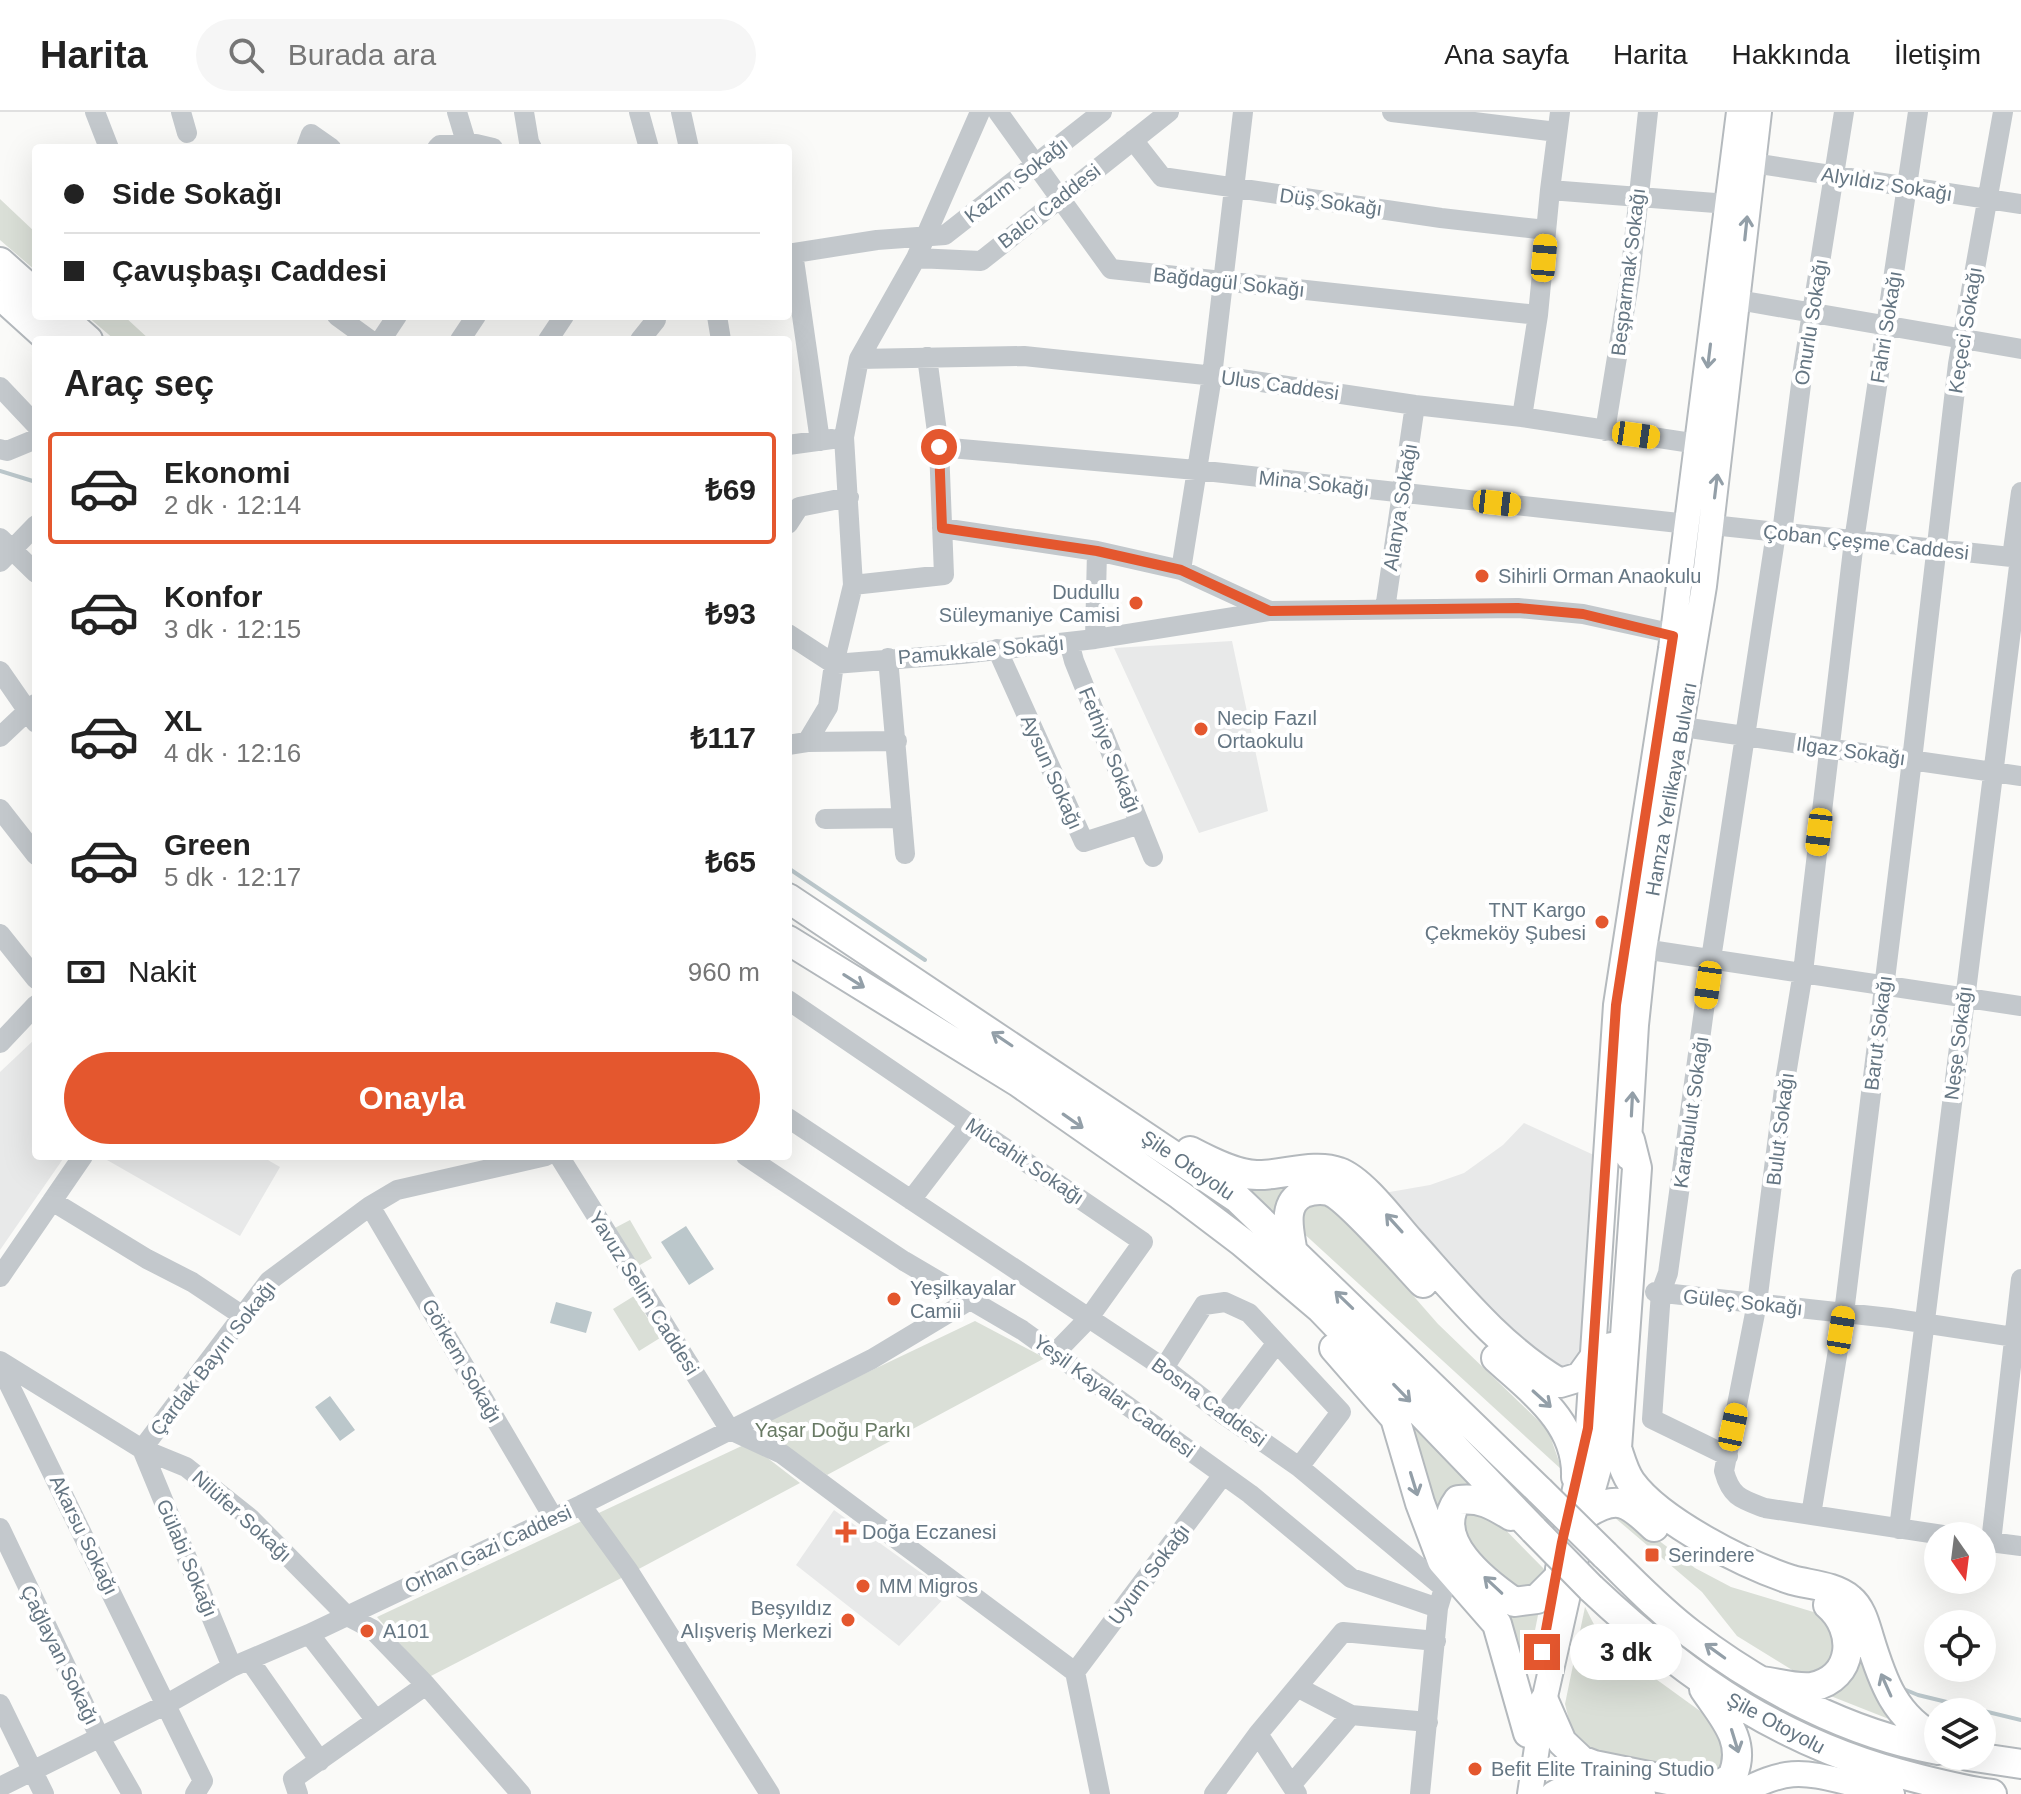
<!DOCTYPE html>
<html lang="tr">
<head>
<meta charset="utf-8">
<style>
  :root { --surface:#fff; --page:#f6f6f6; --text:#222; --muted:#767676; --line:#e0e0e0; --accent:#e4572e }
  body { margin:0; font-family:Helvetica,sans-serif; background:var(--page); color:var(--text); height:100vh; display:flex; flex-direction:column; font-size:30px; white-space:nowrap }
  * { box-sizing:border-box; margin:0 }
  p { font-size:26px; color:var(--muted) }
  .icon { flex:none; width:44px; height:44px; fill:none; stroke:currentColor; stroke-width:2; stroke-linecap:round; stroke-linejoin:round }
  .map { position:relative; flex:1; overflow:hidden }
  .panel { position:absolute; left:32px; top:224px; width:760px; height:824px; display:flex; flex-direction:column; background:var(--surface); border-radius:8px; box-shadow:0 8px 32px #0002 }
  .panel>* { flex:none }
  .banner { position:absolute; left:32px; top:32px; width:760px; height:176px; border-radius:8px; box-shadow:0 8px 32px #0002; display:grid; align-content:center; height:176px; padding:0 32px; background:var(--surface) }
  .needle { width:52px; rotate:166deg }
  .fabs { position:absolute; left:1924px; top:1410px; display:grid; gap:16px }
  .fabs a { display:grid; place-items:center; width:72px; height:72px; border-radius:50%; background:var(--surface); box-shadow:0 8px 32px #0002; font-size:40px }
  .end { position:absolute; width:36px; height:36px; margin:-18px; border:10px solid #e4572e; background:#fff; box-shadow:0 0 0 4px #fff }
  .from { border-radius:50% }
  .bubble { position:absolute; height:56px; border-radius:28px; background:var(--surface); box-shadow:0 8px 32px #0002; font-size:26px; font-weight:700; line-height:56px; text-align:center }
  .car { position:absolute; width:24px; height:48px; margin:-24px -12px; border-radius:10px; box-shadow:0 0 6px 2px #0007; background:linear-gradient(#f5c518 24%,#345 0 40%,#f5c518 0 76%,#345 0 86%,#f5c518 0) }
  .banner b { display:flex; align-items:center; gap:28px; height:76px; font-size:30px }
  .banner b+b { border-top:2px solid var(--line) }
  .banner i { width:20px; height:20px; background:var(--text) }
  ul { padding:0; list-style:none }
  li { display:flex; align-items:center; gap:24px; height:112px; margin:0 16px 12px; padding:0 16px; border:4px solid transparent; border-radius:8px }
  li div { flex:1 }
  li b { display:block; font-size:30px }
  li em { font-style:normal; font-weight:700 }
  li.active { border-color:var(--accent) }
  li>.icon { width:72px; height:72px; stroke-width:1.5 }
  h2 { padding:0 32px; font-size:36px; line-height:96px }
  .pay { display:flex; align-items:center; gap:20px; height:88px; padding:0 32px; font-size:30px }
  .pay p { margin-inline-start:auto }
  .button { display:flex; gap:16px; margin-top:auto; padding:16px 32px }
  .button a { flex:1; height:92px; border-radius:48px; background:var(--accent); color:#fff; font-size:32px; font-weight:700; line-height:92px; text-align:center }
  header { display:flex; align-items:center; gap:48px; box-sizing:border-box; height:112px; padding:0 40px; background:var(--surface); border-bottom:2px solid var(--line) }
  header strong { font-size:38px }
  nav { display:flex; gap:44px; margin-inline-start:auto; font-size:28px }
  .search { width:560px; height:72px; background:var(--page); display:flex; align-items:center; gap:20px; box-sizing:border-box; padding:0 28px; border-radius:44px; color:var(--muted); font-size:30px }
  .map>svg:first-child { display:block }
  .built { fill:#e8e9e9 }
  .green { fill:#dadfd7 }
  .water { fill:#bbc7cb }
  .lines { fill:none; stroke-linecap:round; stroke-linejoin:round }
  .stream { stroke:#bbc7cb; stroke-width:4 }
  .major-casing { stroke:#b5babe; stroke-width:28 }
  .highway-casing { stroke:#b4b9bd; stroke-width:32 }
  .minor { stroke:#c3c8cc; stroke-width:20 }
  .major { stroke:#fff; stroke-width:24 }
  .highway { stroke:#fff; stroke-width:28 }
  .highway-bridge-casing { stroke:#b4b9bd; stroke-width:32; stroke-linecap:butt }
  .highway-bridge { stroke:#fff; stroke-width:28 }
  .oneway { stroke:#939fa8 }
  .route { stroke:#e4572e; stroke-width:10 }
  .poi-dot { fill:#e4572e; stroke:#fff; stroke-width:3 }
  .labels { text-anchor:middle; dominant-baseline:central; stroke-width:8; stroke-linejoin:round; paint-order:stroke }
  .street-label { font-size:20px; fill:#657683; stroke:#fff }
  .poi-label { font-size:20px; fill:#657683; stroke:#fff; text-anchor:start }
  .park-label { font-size:20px; fill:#687a64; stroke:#fff }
</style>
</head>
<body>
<header>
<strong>Harita</strong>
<div class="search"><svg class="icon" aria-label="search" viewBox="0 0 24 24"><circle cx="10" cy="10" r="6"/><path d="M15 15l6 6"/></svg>Burada ara</div>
<nav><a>Ana sayfa</a><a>Harita</a><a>Hakkında</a><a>İletişim</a></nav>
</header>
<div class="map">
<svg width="2021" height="1682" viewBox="0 0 2021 1682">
  <rect width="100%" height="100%" fill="#fafaf8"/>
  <!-- built -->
  <path class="built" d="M1232,529l36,170 -69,22 -85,-185z
    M36,926v118h29l-65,94v-178z
    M1524,1011l72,33 -15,204 -22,17 -75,-63 -100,-121 46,-8 34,-12 39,-28z
    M100,1044h161l19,11 -40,69z
    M834,1398l115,83 -50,53 -103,-81z"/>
  <!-- green -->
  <path class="green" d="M0,87l36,34v38l-36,-31z
    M87,204h37l26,24h-35z
    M1231,1067l59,8 -11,33z
    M1311,1089l22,3 105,120 110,106 14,40 -262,-240 3,-18z
    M630,1108l22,38 -19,11 -22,-39z
    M634,1184l26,42 -21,13 -26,-42z
    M975,1209l70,37 -218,117 -70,-50z
    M1398,1294l79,78 -15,1 -13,6 -11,31z
    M748,1331l52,40 -165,88 -206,106 -52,-60z
    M1459,1400h29l57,58 -9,18 -24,5 -51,-58z
    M1614,1405l19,4 62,47 36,19 89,27 20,19 -10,37 -28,6 -65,-40 -35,-44z
    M1496,1494c16,11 25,10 43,4l-15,76z
    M1585,1495l17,33 116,84 14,30 -14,18 -14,3 -101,-15 -29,-20 -9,-36z
    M1865,1537l39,76 -81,-32c26,-12 30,-18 42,-44z"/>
  <!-- water -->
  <path class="water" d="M686,1114l28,43 -25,16 -28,-43z
    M556,1190l36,10 -6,21 -36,-10z
    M330,1284l25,34 -15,11 -25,-34z"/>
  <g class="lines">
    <!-- stream -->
    <path class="stream" d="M0,359l36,11
      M788,756l137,92
      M1901,1576l17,7 103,25"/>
    <!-- major casing -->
    <g class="major-casing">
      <path id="major" d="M1628,1045l8,-132 8,-76 60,-363 55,-474
        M1558,1457l30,-141 28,-423 55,-356 68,-537
        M1530,1682l14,-93 42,-187 13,-46 12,-123
        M1553,1682c28,-17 60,-6 90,0
        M1737,1682c48,-25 62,-24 113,-11 14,3 29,6 42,11"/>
    </g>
    <!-- highway casing -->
    <g class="highway-casing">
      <path id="highway" d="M0,150l36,32
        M0,183l50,45
        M61,204l27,24
        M788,786l449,300 303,293
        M788,828l230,142 162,113 62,47 78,66 214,222
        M1630,1028l7,28 -20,280c4,12 7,24 14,34 29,40 115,83 161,98 18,5 43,6 58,19 11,9 15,25 19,38 13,43 26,82 69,102
        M1190,1039c19,10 48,25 69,24 25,0 56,-12 80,-3 23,8 54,50 70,68 46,51 91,108 151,143l20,-6 13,-18
        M1292,1136c-3,-19 -10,-45 12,-55 8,-3 17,-4 25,-2 18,6 77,74 94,92
        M1334,1236l61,70 25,85 22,58 55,63 31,109
        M1496,1246c36,33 82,65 80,119
        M1586,1402c32,-20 42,-12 68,13
        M1511,1404c-18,-11 -31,-19 -53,-16 -29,39 27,82 56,102l23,-3 19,-19
        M1605,1443c28,27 55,56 86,79 71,54 158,100 247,116
        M1591,1476c99,93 196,159 329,191 24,6 48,12 72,15
        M1762,1569c15,2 35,8 50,6 43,-9 45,-57 16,-82
        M1544,1589l18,41 19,18 13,5 104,21 25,-3 9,-6c16,-35 -9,-60 -28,-88
        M1968,1644l53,8"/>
    </g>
    <!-- minor -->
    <path class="minor" d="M95,0l14,36
      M181,0l6,21
      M457,0l10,33
      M524,0l5,30 3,6
      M639,0l10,36
      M681,0l8,36
      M998,0l113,157 427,46
      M1392,0l165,20
      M1918,0l-64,429 -51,431 -18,109 -28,222 -33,168c7,26 17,28 41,37l185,28
      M1133,28l29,37 279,41 105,12
      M306,36l5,-14 20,14
      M437,36l3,-3 36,-1 17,4
      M1740,49l281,43
      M1550,78l178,14
      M793,141l27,188
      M788,142l89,-14 68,-5 157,-123
      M916,146l65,3 188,-149
      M1721,188h17l283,49
      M337,204l33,24
      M717,204l4,24
      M381,228l16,-24
      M460,228l16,-24
      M548,228l16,-24
      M640,228l16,-20v-4
      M859,247l165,-3 210,22 181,27 107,12 176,27
      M0,275l36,38
      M1522,305l16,-102 12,-125 10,-78
      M1605,319l25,-154 18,-165
      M788,333l44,-6
      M939,335l257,23 492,54
      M0,337l7,2 29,-12
      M788,412l11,-17 50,-10
      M1712,413l309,33
      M942,416l155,23 84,19 89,41 248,-3 65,6 105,23
      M1782,421l21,-164 41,-257
      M0,426l36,35
      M2012,445l9,-65
      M0,450l36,-37
      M1181,458l31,-194 31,-264
      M853,473l91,-10 -5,-128 -12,-90
      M1385,497l30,-204
      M788,522l46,30 128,-10 133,-15 175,-28
      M1095,527l2,-88
      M1069,530l5,19 79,196
      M997,537l87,193 56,-18
      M888,546l17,196
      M0,559l36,52
      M1669,613l352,51
      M0,625l35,-33
      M807,630l21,-35 6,-43 19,-79 -9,-148 15,-78 57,-101 64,-146
      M788,633l19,-3 90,-1
      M0,697l36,46
      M825,707l77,-1
      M0,822l36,45
      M1630,835l391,59
      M788,888l355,242 -55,77 -33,34
      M0,931l36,-38
      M788,1006l376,250 59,46 76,53 145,121 -6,20 -18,186
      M559,1044l171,274 52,24 293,218
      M746,1044l158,105 118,69 228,164 101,84 87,30
      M911,1088l59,-77
      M52,1089l95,58 45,23 51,34
      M370,1094l183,311
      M0,1165l83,-121
      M1655,1180l235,26 131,20
      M0,1249l142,88 44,18 64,51 97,98 25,13 54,56 95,109
      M0,1254l203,415 -8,13
      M1164,1256l40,-63 21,-3 24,11 92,99 -42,55
      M1223,1302l53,-70
      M1728,1344l-76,-37 9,-127 7,-19 43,-314 65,-426
      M581,1393l47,65 142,224
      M1811,1403l33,-202 68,-553 46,-396 45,-252
      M0,1416l100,210 32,56
      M1899,1417l121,-971
      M1982,1429l39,5
      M1991,1430l30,-263
      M309,1522l66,85
      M250,1549l70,100
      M232,1555l-90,-218 127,-168 101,-75 27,-16 149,-34
      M1075,1560l148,-197
      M1075,1560l25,122
      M1297,1575l54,28
      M0,1592l44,90
      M1258,1622l85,-102 93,9
      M1292,1672l59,-69 77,7
      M0,1675l167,-83 65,-37 77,-33 272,-129 291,-146 98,-59
      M298,1682l-5,-15 133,-94
      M1214,1682l44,-60 39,60"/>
    <!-- major -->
    <use href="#major" class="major"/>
    <!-- highway -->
    <use href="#highway" class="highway"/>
    <!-- highway-bridge casing -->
    <g class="highway-bridge-casing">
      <path id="highway-bridge" d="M1540,1379l65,64
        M1534,1418l57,58"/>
    </g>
    <!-- highway-bridge -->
    <use href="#highway-bridge" class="highway-bridge"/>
  </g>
  <!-- one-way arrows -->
  <defs><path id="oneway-shaft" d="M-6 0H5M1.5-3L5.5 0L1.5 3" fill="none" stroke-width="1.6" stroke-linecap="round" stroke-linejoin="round" transform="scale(2)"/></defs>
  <g class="oneway">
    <use href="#oneway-shaft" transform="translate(1746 116) rotate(-84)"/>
    <use href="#oneway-shaft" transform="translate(1709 244) rotate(97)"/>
    <use href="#oneway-shaft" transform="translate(1716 374) rotate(-83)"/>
    <use href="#oneway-shaft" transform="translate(854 869) rotate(32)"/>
    <use href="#oneway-shaft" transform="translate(1002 927) rotate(-146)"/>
    <use href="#oneway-shaft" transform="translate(1632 992) rotate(-87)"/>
    <use href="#oneway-shaft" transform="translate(1073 1009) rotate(35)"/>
    <use href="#oneway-shaft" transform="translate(1394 1111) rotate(-132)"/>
    <use href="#oneway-shaft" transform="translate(1344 1188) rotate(-136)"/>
    <use href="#oneway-shaft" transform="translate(1402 1281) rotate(46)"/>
    <use href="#oneway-shaft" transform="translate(1542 1287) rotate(42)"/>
    <use href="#oneway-shaft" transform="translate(1414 1372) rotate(73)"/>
    <use href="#oneway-shaft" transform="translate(1493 1473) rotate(-137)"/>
    <use href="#oneway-shaft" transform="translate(1715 1539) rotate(-144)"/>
    <use href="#oneway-shaft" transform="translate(1886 1573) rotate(-114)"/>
    <use href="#oneway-shaft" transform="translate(1735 1629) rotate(73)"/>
  </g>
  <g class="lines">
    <!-- route -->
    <path class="route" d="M939,335l3,81 155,23 84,19 89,41 248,-3 65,6 90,22 -57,369 -28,423 -26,114 -20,110"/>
  </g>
  <!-- markers -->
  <g class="poi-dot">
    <circle cx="1482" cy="464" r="8"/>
    <circle cx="1136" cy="491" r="8"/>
    <circle cx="1201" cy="617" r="8"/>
    <circle cx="1602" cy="810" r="8"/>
    <circle cx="894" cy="1187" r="8"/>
    <path d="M842 1408h8v8h8v8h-8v8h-8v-8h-8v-8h8z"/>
    <rect x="1644" y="1435" width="16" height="16" rx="4"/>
    <circle cx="863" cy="1474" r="8"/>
    <circle cx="848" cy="1508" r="8"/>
    <circle cx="367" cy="1519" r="8"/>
    <circle cx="1475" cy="1657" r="8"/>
  </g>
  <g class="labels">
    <!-- street labels -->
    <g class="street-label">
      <text transform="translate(1016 68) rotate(-38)">Kazım Sokağı</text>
      <text transform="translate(1887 72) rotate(9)">Alyıldız Sokağı</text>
      <text transform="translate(1331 90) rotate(8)">Düş Sokağı</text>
      <text transform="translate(1049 94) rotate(-38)">Balcı Caddesi</text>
      <text transform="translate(1628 160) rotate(-83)">Beşparmak Sokağı</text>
      <text transform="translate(1229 170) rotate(6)">Bağdagül Sokağı</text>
      <text transform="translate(1811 210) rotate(-81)">Onurlu Sokağı</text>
      <text transform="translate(1886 215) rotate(-81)">Fahri Sokağı</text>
      <text transform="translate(1965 218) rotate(-81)">Keçeci Sokağı</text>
      <text transform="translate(1280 273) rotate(8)">Ulus Caddesi</text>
      <text transform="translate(1314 371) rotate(6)">Mina Sokağı</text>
      <text transform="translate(1400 395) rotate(-81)">Alanya Sokağı</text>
      <text transform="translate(1866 430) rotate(6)">Çoban Çeşme Caddesi</text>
      <text transform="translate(981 538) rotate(-5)">Pamukkale Sokağı</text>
      <text transform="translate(1110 638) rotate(68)">Fethiye Sokağı</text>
      <text transform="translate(1851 639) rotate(8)">Ilgaz Sokağı</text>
      <text transform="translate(1052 660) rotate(66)">Aysun Sokağı</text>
      <text transform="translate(1671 677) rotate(-80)">Hamza Yerlikaya Bulvarı</text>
      <text transform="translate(1878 921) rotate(-83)">Barut Sokağı</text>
      <text transform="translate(1958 931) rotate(-83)">Neşe Sokağı</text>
      <text transform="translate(1691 1000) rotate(-82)">Karabulut Sokağı</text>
      <text transform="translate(1780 1017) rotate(-83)">Bulut Sokağı</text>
      <text transform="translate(1025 1049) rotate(34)">Mücahit Sokağı</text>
      <text transform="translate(1188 1053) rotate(34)">Şile Otoyolu</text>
      <text transform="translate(644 1181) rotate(58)">Yavuz Selim Caddesi</text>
      <text transform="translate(1743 1190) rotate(6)">Güleç Sokağı</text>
      <text transform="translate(213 1246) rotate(-52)">Çardak Bayırı Sokağı</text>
      <text transform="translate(462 1249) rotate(60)">Görkem Sokağı</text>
      <text transform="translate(1114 1284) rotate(36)">Yeşil Kayalar Caddesi</text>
      <text transform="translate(1209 1290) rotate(36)">Bosna Caddesi</text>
      <text transform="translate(242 1404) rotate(42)">Nilüfer Sokağı</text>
      <text transform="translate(84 1423) rotate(64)">Akarsu Sokağı</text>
      <text transform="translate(488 1437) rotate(-25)">Orhan Gazi Caddesi</text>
      <text transform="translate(187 1446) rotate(67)">Gülabi Sokağı</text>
      <text transform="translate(1149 1462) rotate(-53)">Uyum Sokağı</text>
      <text transform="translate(60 1543) rotate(64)">Çağlayan Sokağı</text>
      <text transform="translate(1776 1611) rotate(28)">Şile Otoyolu</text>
    </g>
    <!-- poi labels -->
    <g class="poi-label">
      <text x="1498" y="464">Sihirli Orman Anaokulu</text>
      <text x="1120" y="480" text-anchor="end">Dudullu<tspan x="1120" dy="23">Süleymaniye Camisi</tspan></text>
      <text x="1217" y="606">Necip Fazıl<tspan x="1217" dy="23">Ortaokulu</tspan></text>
      <text x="1586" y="798" text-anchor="end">TNT Kargo<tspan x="1586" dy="23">Çekmeköy Şubesi</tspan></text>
      <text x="910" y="1176">Yeşilkayalar<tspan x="910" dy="23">Camii</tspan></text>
      <text x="862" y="1420">Doğa Eczanesi</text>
      <text x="1668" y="1443">Serindere</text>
      <text x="879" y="1474">MM Migros</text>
      <text x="832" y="1496" text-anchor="end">Beşyıldız<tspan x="832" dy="23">Alışveriş Merkezi</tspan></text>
      <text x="383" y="1519">A101</text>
      <text x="1491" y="1657">Befit Elite Training Studio</text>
    </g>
    <!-- park labels -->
    <g class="park-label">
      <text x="833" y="1318">Yaşar Doğu Parkı</text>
    </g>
  </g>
</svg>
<div class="fabs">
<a><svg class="needle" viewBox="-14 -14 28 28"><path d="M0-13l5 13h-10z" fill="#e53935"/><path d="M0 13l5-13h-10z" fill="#767676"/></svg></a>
<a><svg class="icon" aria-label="locate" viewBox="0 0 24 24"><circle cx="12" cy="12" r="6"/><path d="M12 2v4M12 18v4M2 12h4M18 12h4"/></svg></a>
<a><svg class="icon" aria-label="layers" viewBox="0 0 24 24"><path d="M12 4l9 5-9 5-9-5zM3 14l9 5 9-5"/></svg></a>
</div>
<i class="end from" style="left:939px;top:335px"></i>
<i class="end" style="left:1542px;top:1540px"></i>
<div class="bubble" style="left:1570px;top:1512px;width:112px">3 dk</div>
<i class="car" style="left:1544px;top:146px;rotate:5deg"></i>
<i class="car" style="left:1636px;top:323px;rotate:98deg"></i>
<i class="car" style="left:1497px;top:391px;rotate:96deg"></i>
<i class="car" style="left:1819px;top:720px;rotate:187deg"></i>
<i class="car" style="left:1708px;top:873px;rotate:188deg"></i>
<i class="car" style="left:1841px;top:1218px;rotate:9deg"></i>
<i class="car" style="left:1733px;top:1315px;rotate:12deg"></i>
<div class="banner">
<b><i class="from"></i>Side Sokağı</b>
<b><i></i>Çavuşbaşı Caddesi</b>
</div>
<section class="panel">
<h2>Araç seç</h2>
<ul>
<li class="active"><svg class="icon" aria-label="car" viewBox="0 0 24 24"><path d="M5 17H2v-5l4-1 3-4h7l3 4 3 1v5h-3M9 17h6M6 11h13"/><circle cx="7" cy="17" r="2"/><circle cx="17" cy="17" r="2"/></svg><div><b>Ekonomi</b><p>2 dk · 12:14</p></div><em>₺69</em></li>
<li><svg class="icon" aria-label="car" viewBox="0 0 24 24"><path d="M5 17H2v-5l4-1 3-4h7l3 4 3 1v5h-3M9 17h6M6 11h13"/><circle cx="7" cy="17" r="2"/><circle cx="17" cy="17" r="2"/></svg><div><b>Konfor</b><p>3 dk · 12:15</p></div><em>₺93</em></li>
<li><svg class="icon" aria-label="car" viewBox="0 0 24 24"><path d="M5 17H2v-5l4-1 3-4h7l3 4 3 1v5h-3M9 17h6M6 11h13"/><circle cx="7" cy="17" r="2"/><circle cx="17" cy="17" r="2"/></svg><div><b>XL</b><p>4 dk · 12:16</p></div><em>₺117</em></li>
<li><svg class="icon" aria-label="car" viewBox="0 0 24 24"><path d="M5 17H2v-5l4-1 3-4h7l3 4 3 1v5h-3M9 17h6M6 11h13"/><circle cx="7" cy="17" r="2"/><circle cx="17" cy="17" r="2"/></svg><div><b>Green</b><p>5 dk · 12:17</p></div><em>₺65</em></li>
</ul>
<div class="pay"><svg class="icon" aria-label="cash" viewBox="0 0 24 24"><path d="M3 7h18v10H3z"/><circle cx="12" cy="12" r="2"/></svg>Nakit<p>960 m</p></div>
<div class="button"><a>Onayla</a></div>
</section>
</div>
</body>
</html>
